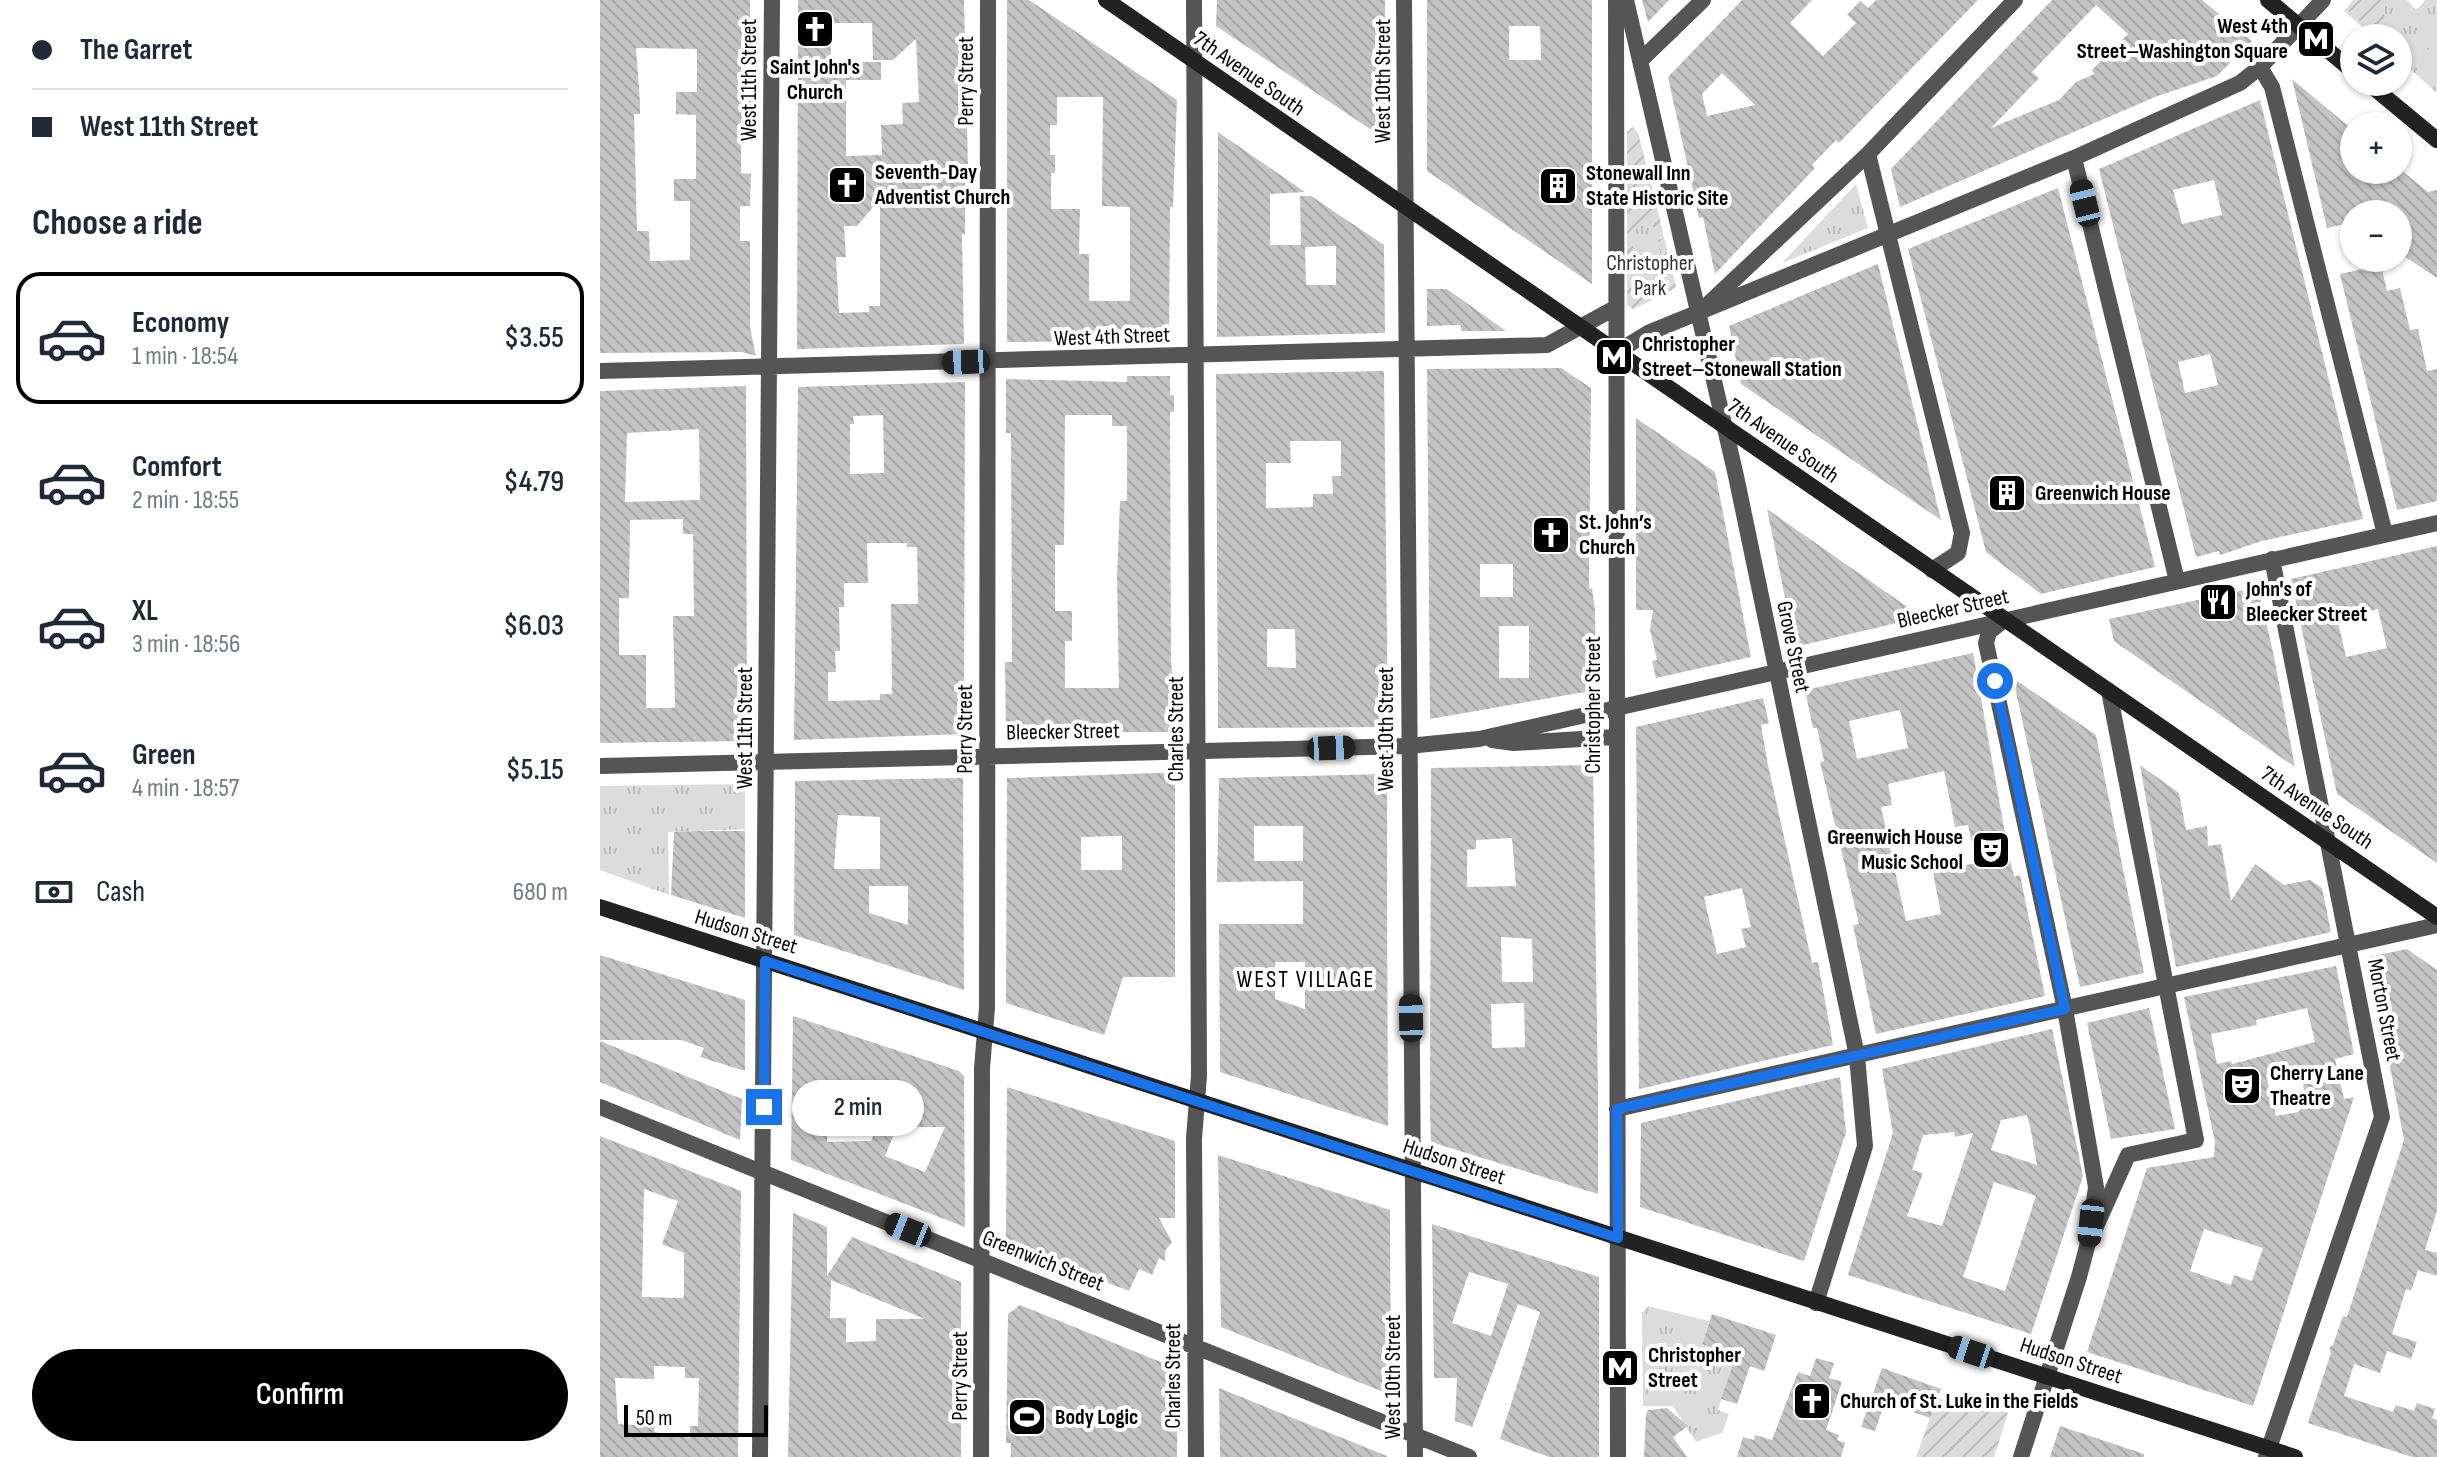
<!DOCTYPE html>
<html lang="en">
<head>
<meta charset="utf-8">
<style>
  :root { --surface:#fff; --page:#f2f2f3; --text:#1f2937; --muted:#747a83; --line:#e0e1e3; --accent:#000 }
  body { margin:0; font-family:"Sofia Sans Condensed",sans-serif; background:var(--page); color:var(--text); height:100vh; display:flex; flex-direction:column; font-size:30px; white-space:nowrap }
  * { box-sizing:border-box; margin:0 }
  p { font-size:26px; color:var(--muted) }
  .icon { flex:none; width:44px; height:44px; fill:none; stroke:currentColor; stroke-width:2; stroke-linecap:round; stroke-linejoin:round }
  .map { position:relative; flex:1; overflow:hidden }
  .details { display:flex; flex-direction:column; background:var(--surface); width:600px }
  .details>* { flex:none }
  .top-card { display:grid; align-content:center; height:176px; padding:0 32px; background:var(--surface) }
  .fabs { position:absolute; left:1740px; top:24px; display:grid; gap:16px }
  .fabs a { display:grid; place-items:center; width:72px; height:72px; border-radius:50%; background:var(--surface); box-shadow:0 2px 6px #0004; font-size:40px }
  .scale { position:absolute; left:24px; bottom:20px; width:144px; box-sizing:border-box; padding-left:8px; border:4px solid #000; border-top:0; font-size:22px; line-height:28px; white-space:nowrap; color:#000; -webkit-text-stroke:6px #fff; paint-order:stroke }
  .end { position:absolute; width:36px; height:36px; margin:-18px; border:10px solid #1a73e8; background:#fff; box-shadow:0 0 0 4px #fff }
  .from { border-radius:50% }
  .bubble { position:absolute; height:56px; border-radius:28px; background:var(--surface); box-shadow:0 2px 6px #0004; font-size:26px; font-weight:600; line-height:56px; text-align:center }
  .car { position:absolute; width:24px; height:48px; margin:-24px -12px; border-radius:10px; box-shadow:0 0 6px 2px #0007; background:linear-gradient(#222 24%,#8ab4d8 0 40%,#222 0 76%,#8ab4d8 0 86%,#222 0) }
  .top-card b { display:flex; align-items:center; gap:28px; height:76px; font-size:30px }
  .top-card b+b { border-top:2px solid var(--line) }
  .top-card i { width:20px; height:20px; background:var(--text) }
  ul { padding:0; list-style:none }
  li { display:flex; align-items:center; gap:24px; height:132px; margin:0 16px 12px; padding:0 16px; border:4px solid transparent; border-radius:24px }
  li div { flex:1 }
  li b { display:block; font-size:30px }
  li em { font-style:normal; font-weight:600 }
  li.selected { border-color:var(--accent) }
  li>.icon { width:72px; height:72px; stroke-width:1.5 }
  h2 { padding:0 32px; font-size:36px; line-height:96px }
  .pay { display:flex; align-items:center; gap:20px; height:88px; padding:0 32px; font-size:30px }
  .pay p { margin-inline-start:auto }
  .action { display:flex; gap:16px; margin-top:auto; padding:16px 32px }
  .action a { flex:1; height:92px; border-radius:48px; background:var(--accent); color:#fff; font-size:32px; font-weight:600; line-height:92px; text-align:center }
  main { display:flex; flex:1; min-height:0 }
  .map>svg:first-child { display:block }
  .grass { fill:url(#grass-tufts) }
  .garden { fill:url(#garden-furrows) }
  .pitch { fill:#dcdcdc }
  .building { fill:url(#building-back-hatch); fill-rule:evenodd }
  .lines { fill:none; stroke-linecap:round; stroke-linejoin:round }
  .street { stroke:#555; stroke-width:16 }
  .secondary { stroke:#222; stroke-width:16 }
  .route { stroke:#1a73e8; stroke-width:10 }
  .labels { text-anchor:middle; dominant-baseline:central; stroke-width:8; stroke-linejoin:round; paint-order:stroke }
  .poi-label { font-size:22px; font-weight:bold; fill:#000; stroke:#fff; text-anchor:start }
  .street-label { font-size:22px; fill:#000; stroke:#fff }
  .park-label { font-size:22px; fill:#333; stroke:#fff }
  .neighbourhood-label { font-size:24px; letter-spacing:2px; fill:#000; stroke:#fff }
</style>
</head>
<body>
<main>
<section class="details">
<div class="top-card">
<b><i class="from"></i>The Garret</b>
<b><i></i>West 11th Street</b>
</div>
<h2>Choose a ride</h2>
<ul>
<li class="selected"><svg class="icon" aria-label="car" viewBox="0 0 24 24"><path d="M5 17H2v-5l4-1 3-4h7l3 4 3 1v5h-3M9 17h6M6 11h13"/><circle cx="7" cy="17" r="2"/><circle cx="17" cy="17" r="2"/></svg><div><b>Economy</b><p>1 min · 18:54</p></div><em>$3.55</em></li>
<li><svg class="icon" aria-label="car" viewBox="0 0 24 24"><path d="M5 17H2v-5l4-1 3-4h7l3 4 3 1v5h-3M9 17h6M6 11h13"/><circle cx="7" cy="17" r="2"/><circle cx="17" cy="17" r="2"/></svg><div><b>Comfort</b><p>2 min · 18:55</p></div><em>$4.79</em></li>
<li><svg class="icon" aria-label="car" viewBox="0 0 24 24"><path d="M5 17H2v-5l4-1 3-4h7l3 4 3 1v5h-3M9 17h6M6 11h13"/><circle cx="7" cy="17" r="2"/><circle cx="17" cy="17" r="2"/></svg><div><b>XL</b><p>3 min · 18:56</p></div><em>$6.03</em></li>
<li><svg class="icon" aria-label="car" viewBox="0 0 24 24"><path d="M5 17H2v-5l4-1 3-4h7l3 4 3 1v5h-3M9 17h6M6 11h13"/><circle cx="7" cy="17" r="2"/><circle cx="17" cy="17" r="2"/></svg><div><b>Green</b><p>4 min · 18:57</p></div><em>$5.15</em></li>
</ul>
<div class="pay"><svg class="icon" aria-label="cash" viewBox="0 0 24 24"><path d="M3 7h18v10H3z"/><circle cx="12" cy="12" r="2"/></svg>Cash<p>680 m</p></div>
<div class="action"><a>Confirm</a></div>
</section>
<div class="map">
<svg width="1837" height="1457" viewBox="0 0 1837 1457">
  <defs>
    <pattern id="grass-tufts" width="24" height="20" patternUnits="userSpaceOnUse" patternTransform="scale(2)"><rect width="24" height="20" fill="#dcdcdc"/><path d="M3 7l-1-3M5 7V3M7 7l1-3M15 17l-1-3M17 17v-4M19 17l1-3" fill="none" stroke="#bbb"/></pattern>
    <pattern id="garden-furrows" width="10" height="10" patternUnits="userSpaceOnUse" patternTransform="scale(2)"><rect width="10" height="10" fill="#dcdcdc"/><path d="M-1 1l2-2M0 10L10 0M9 11l2-2" fill="none" stroke="#bbb"/></pattern>
    <pattern id="building-back-hatch" width="6" height="6" patternUnits="userSpaceOnUse" patternTransform="scale(2)"><rect width="6" height="6" fill="#c4c4c4"/><path d="M-1 5l2 2M0 0l6 6M5-1l2 2" fill="none" stroke="#a7a7a7"/></pattern>
  </defs>
  <rect width="100%" height="100%" fill="#fff"/>
  <!-- grass -->
  <path class="grass" d="M1753,0h54l9,10 10,-10h11v93l-39,-35v-20h-23l-31,-27z
    M1033,127l5,6 38,154 -43,22 -6,-4v-173z
    M1256,184l12,44 -86,35z
    M145,784v45l-77,3 1,63 -69,-25v-84z
    M1048,1306l61,15 -7,23 17,6 -3,11 16,6 -14,43 11,4 -7,19 -26,9 -23,-36h-30l-1,-93z"/>
  <!-- garden -->
  <path class="garden" d="M1759,0h24l3,38h-5l-33,-27z
    M1033,127l5,6 25,99 -6,1 -4,-7 -8,-2 -9,5 -2,11h-7v-108z
    M1064,238l12,49 -17,11 -3,-11 11,-12 -9,-35z
    M1033,246l1,30 6,14h8l3,11 -18,8 -6,-4v-58z
    M1353,1394l55,19 -14,44h-78l21,-59 13,4z"/>
  <!-- pitch -->
  <path class="pitch" d="M1837,38v42l-20,-16z"/>
  <!-- building -->
  <path class="building" d="M0,0h150v50h-9v36h10v33h-10v54l10,1 -1,32h-10v35h10v87l6,28 -14,-4 -142,1zM36,48l61,1v43h-21v22l20,1v64h-22v22h16v59l-40,1 -1,-30h-12l-3,-117h6v-12z
    M198,0h166l4,167h-3v67h-3l2,110 -167,5zM230,23h42l1,37h20l23,-21 3,63 -17,1 1,21 -22,1 1,30 -36,1v-76h35v-18h-50zM280,199v107h-11v6l-30,1 -3,-56h10l-2,-31h13z
    M407,0h22l148,100 -4,107h-3l-1,133 -162,2zM457,97h46l-1,109 28,1v94h-41v-47h-10l1,-45h-29v-36h4v-18h-5v-30h7z
    M617,0h168v139l-169,-113z
    M827,0h165v284l-165,-113zM909,26h31l1,34h-32z
    M1042,0h27l-21,22z
    M1142,0h70l-22,23 33,33 33,-33 -9,-8 13,-14 8,7 8,-8h102l-139,143 -3,-3 -24,25 3,3 -100,106 -12,-57 -4,1 -31,-141zM1122,73l33,32 -48,11 -5,-22z
    M1452,0h150l50,41 -35,35 -62,21 -255,110 -9,-38zM1496,5l32,29 -36,36 2,4 -18,8 -17,18 -68,28 48,-50 -7,-6z
    M1692,79l62,52v39h47l27,22 9,-2v88l-39,-26v-38h-44v8l-27,6z
    M1660,100l103,419 -101,22 -42,14 -1,-4 -23,6 -97,-388zM1614,180l8,35 -40,9 -9,-34zM1610,354l8,31 -33,8 -7,-31z
    M618,132l87,60 -35,2v51h31l-1,-49h11l73,49 1,88 -168,4zM736,246v39h-30l-1,-38z
    M1458,188l97,379 -114,27 -55,-42 -78,-303z
    M1278,264l41,167 22,89 -200,-136 -12,-58z
    M1781,265l6,26 13,-3 10,42 8,-1 9,42 10,-2v132l-40,9 -57,-236z
    M827,289h20l59,42h-45v-6l-34,1z
    M961,368l30,20 -2,201 3,-1 3,22 1,80 -166,29 -3,-350zM880,564h33v33h-33zM899,626h30v52h-30z
    M784,371l4,356 -170,1 -2,-354zM690,441h51v35h-9l1,18h-20v13l-47,1v-45h25zM667,629h28l1,39 -29,-1z
    M527,376h43v19h4v17h-4l1,246 1,18h3l1,56h-170l-1,-70h7l-1,-229h-5v-54l121,3zM465,415h47v11h15v75h-7l-3,77 2,110h-54v-47h7v-30h-17v-66h9z
    M365,382l-1,352 -170,6 4,-353zM283,415l1,58 -34,1v-50h4l-1,-8zM267,543h40v4h10l1,57h-27l1,90h-12v6l-52,1v-29h8l-1,-21h5l-1,-44h5v-24h24z
    M146,386l1,355 -147,2v-352zM99,429l1,71 -75,2 2,-69zM83,519v15h10l1,82h-21l2,92h-29v-53h-27v-57h10l1,-78z
    M1036,418l79,54 36,185 -95,21 -4,-17 5,-1 -7,-30 3,-20h-17z
    M1167,509l80,56 75,52 -127,30z
    M1837,546v317l-100,-69 -46,-215zM1778,609l9,39 -41,9 -9,-39z
    M1658,587l15,65 22,115 -181,-126 -5,-22z
    M1373,653l36,203 5,21 6,-2 25,121 -169,38 -23,-109 6,-1 -39,-162 4,-1 -7,-33h-4l-8,-38zM1300,710l8,38 -51,11 -8,-38zM1344,771l11,56 13,-2 8,38 -43,9 8,42 -35,7 -25,-114 11,-2 -4,-21z
    M1413,678l83,57 48,238 -64,14z
    M1163,698l6,25 -8,2 7,40 44,198 6,-1 15,83 -194,44 -3,-362zM1142,888l9,39 -10,2 5,18 -29,7 -13,-57z
    M993,765l5,326v103l-167,-52 -1,-31 1,-343zM912,838l4,48 -49,1v-37l9,-1v-9zM901,937l31,2 1,43h-31zM924,1003l1,44 -33,1 -1,-44z
    M1540,765l39,28 7,37 21,-4 1,20 13,-2 10,57 24,-37 29,21 26,-5 12,8 9,44 -155,35z
    M556,773h19v204h-52l-19,58 -98,-32 1,-225zM522,836v34h-41v-33z
    M787,774v107l1,245 -168,-54 -1,-148h84v-43l-86,1 2,-104zM654,826h49v35h-49zM675,962h30v47l-30,-10z
    M363,778l1,212 -170,-55 1,-154zM238,815l42,2v52h-46zM269,886h39v39l-39,-12z
    M96,831h49v87l-74,-23 3,-63z
    M1807,949l30,21v241l-12,39 12,3v23l-19,-6 -7,21 -5,-2 -14,45 25,8 -6,17 -24,-8 -7,22 -26,-9 -10,32 49,16 3,-7 18,6 3,-8 18,6 -3,9 5,2v37h-25l-104,-34 23,-70 -2,-5 4,-3 10,-29 4,1 57,-177 -35,-183z
    M0,955l145,45v71l-45,-14 4,-9 -23,-8h-81z
    M1736,966l18,88 -19,5 9,40 10,-2 -101,309 -166,-54 60,-184 67,-11 1,-15 -31,-145zM1707,1008l8,34 -83,22 -1,-3 -14,3 -6,-30 46,-9 -1,-5zM1699,1067l8,36 -9,9 -22,4 -10,-41zM1604,1229l59,19 -11,33 -18,-6 -3,10 -41,-14z
    M1549,1008l26,121 -64,10 -24,-116z
    M193,1016l166,55 5,5 1,151 -174,-67zM234,1089l42,2 -1,9 12,2 -16,39 -44,1 1,-35h5zM297,1127h48l-20,45 -40,-16z
    M1452,1029l31,147 -52,158 -183,-59 45,-142 -11,-64zM1427,1115l4,16 6,34 -46,-15 10,-30zM1354,1132l1,5 18,-4 -31,93 -35,-10 16,-43 -11,-3 11,-35zM1394,1182l42,14 -31,95 -42,-14z
    M0,1041l142,58 -2,41 -140,-58z
    M1240,1077l6,55 -42,129 -164,-54 1,-84z
    M407,1087l168,54v77h-16l13,24 -7,9v10l-6,-3 -7,17 -13,-6 -10,22 -123,-48z
    M0,1136l141,55 -3,266h-138zM44,1189l34,12 -16,43 22,9v45l-42,-1zM54,1366l31,1v11h14l-1,48h-8v12l-36,-6 1,-6 -37,-2 -3,-46 39,1z
    M618,1155l172,55 1,185 -170,-68z
    M193,1213l34,14v49l25,-39 109,45v175h-173zM231,1280l48,20 46,19h-49v22l-30,1v-24h-16z
    M832,1224l167,53v180h-50l-49,-18 40,-127 -22,-8 -46,123 -17,-6 2,-43h-23zM869,1272l39,12 -17,52 -39,-13z
    M420,1305l158,64 -1,88h-166v-14h-5l2,-129z
    M1112,1314l64,21 -12,36 -14,-5 -13,38 -16,-5 11,-32 -16,-6 3,-11 -17,-6z
    M1216,1358l18,5 -5,15 13,4 -16,48 13,5 -2,5 8,3 -4,14h-104l6,-20 11,3 1,-5 17,5 26,-68 12,4z
    M1282,1368l59,21 -11,29 -45,-16 -10,29 -14,-4z
    M619,1388l168,68v1h-167z
    M1067,1408l21,18 -15,11 14,20h-43l2,-43 2,-4z
    M1460,1426l84,28v3h-94z"/>
  <g class="lines">
    <!-- street -->
    <path class="street" d="M594,0l5,1076 -5,62 2,319
      M804,0l11,1457
      M1016,0l2,1457
      M1026,0l110,476 121,580 8,90 -49,157
      M1040,61l63,-61
      M1660,67l12,20 113,447
      M1268,154l94,379 -4,20 -26,17
      M1474,158l103,423
      M1106,306l162,-152 147,-154
      M1015,353l33,-20 426,-175 166,-75 20,-16 63,-67
      M0,371l947,-26 68,-37
      M1404,620l-15,12 -3,11 79,366 31,178 -7,52 -10,38 -58,180
      M892,740l22,3 100,-6
      M0,766l808,-20 71,-7 958,-216
      M0,1107l869,350
      M1017,1109l820,-184
      M1494,1231l34,-76 68,-15 -87,-449
      M160,1457l12,-1457
      M381,1457l1,-389 5,-60 1,-1008
      M1666,1457l116,-340 -110,-558"/>
    <!-- secondary -->
    <path class="secondary" d="M506,0l1331,917
      M1668,0l86,72
      M1767,82l70,58
      M0,907l1695,550"/>
  </g>
  <g class="lines">
    <!-- route -->
    <path class="route" d="M164,1107l1,-146 853,277 -1,-129 448,-100 -70,-328"/>
  </g>
  <!-- icons -->
  <defs>
    <g id="church-square" transform="scale(2)"><rect x="-9" y="-9" width="18" height="18" rx="4" fill="#000" stroke="#fff"/><path d="M-1.2-6h2.4v3.5h3.3v2.4h-3.3V6h-2.4V-.1h-3.3v-2.4h3.3Z" fill="#fff"/></g>
    <g id="metro-square" transform="scale(2)"><rect x="-9" y="-9" width="18" height="18" rx="4" fill="#000" stroke="#fff"/><path d="M-5.5 5V-5H-3L0 0L3-5H5.5V5H3V-.5L0 4L-3-.5V5Z" fill="#fff"/></g>
    <g id="building-square" transform="scale(2)"><rect x="-9" y="-9" width="18" height="18" rx="4" fill="#000" stroke="#fff"/><path d="M-4-6H4V6H1V3H-1V6H-4ZM-2.5-4.3h1.7v1.8h-1.7ZM.8-4.3h1.7v1.8H.8ZM-2.5-1h1.7V.8h-1.7ZM.8-1h1.7V.8H.8Z" fill="#fff"/></g>
    <g id="restaurant-square" transform="scale(2)"><rect x="-9" y="-9" width="18" height="18" rx="4" fill="#000" stroke="#fff"/><path d="M-5-6h1v4h1v-4h1v4h1v-4h1v5L-1.5 .5V6h-2V.5L-5-1ZM5-6V6H3V1.5H1.5Q1.5-4 5-6Z" fill="#fff"/></g>
    <g id="theatre-square" transform="scale(2)"><rect x="-9" y="-9" width="18" height="18" rx="4" fill="#000" stroke="#fff"/><path d="M-5-5.5Q0-4 5-5.5V0Q5 5 0 6Q-5 5-5 0ZM-3.3-2.5H-1v1.5H-3.3ZM1-2.5H3.3v1.5H1ZM-2.8 1Q0 5.5 2.8 1Z" fill="#fff"/></g>
    <g id="stadium-square" transform="scale(2)"><rect x="-9" y="-9" width="18" height="18" rx="4" fill="#000" stroke="#fff"/><path d="M0-5a6.5 5 0 1 0 0 10a6.5 5 0 1 0 0-10ZM-3.5-1.8h7v3.6h-7Z" fill="#fff"/></g>
  </defs>
  <g fill-rule="evenodd">
    <use href="#church-square" x="215" y="29"/>
    <use href="#metro-square" x="1716" y="39"/>
    <use href="#church-square" x="247" y="185"/>
    <use href="#building-square" x="958" y="186"/>
    <use href="#metro-square" x="1014" y="357"/>
    <use href="#building-square" x="1407" y="493"/>
    <use href="#church-square" x="951" y="535"/>
    <use href="#restaurant-square" x="1618" y="602"/>
    <use href="#theatre-square" x="1391" y="850"/>
    <use href="#theatre-square" x="1642" y="1086"/>
    <use href="#metro-square" x="1020" y="1368"/>
    <use href="#church-square" x="1212" y="1401"/>
    <use href="#stadium-square" x="427" y="1417"/>
  </g>
  <g class="labels">
    <!-- poi labels -->
    <g class="poi-label">
      <text x="1688" y="26" text-anchor="end">West 4th<tspan x="1688" dy="25">Street–Washington Square</tspan></text>
      <text x="215" y="67" text-anchor="middle">Saint John's<tspan x="215" dy="25">Church</tspan></text>
      <text x="275" y="172">Seventh-Day<tspan x="275" dy="25">Adventist Church</tspan></text>
      <text x="986" y="173">Stonewall Inn<tspan x="986" dy="25">State Historic Site</tspan></text>
      <text x="1042" y="344">Christopher<tspan x="1042" dy="25">Street–Stonewall Station</tspan></text>
      <text x="1435" y="493">Greenwich House</text>
      <text x="979" y="522">St. John’s<tspan x="979" dy="25">Church</tspan></text>
      <text x="1646" y="589">John's of<tspan x="1646" dy="25">Bleecker Street</tspan></text>
      <text x="1363" y="837" text-anchor="end">Greenwich House<tspan x="1363" dy="25">Music School</tspan></text>
      <text x="1670" y="1073">Cherry Lane<tspan x="1670" dy="25">Theatre</tspan></text>
      <text x="1048" y="1355">Christopher<tspan x="1048" dy="25">Street</tspan></text>
      <text x="1240" y="1401">Church of St. Luke in the Fields</text>
      <text x="455" y="1417">Body Logic</text>
    </g>
    <!-- street labels -->
    <g class="street-label">
      <text transform="translate(649 74) rotate(35)">7th Avenue South</text>
      <text transform="translate(149 80) rotate(-90)">West 11th Street</text>
      <text transform="translate(366 81) rotate(-90)">Perry Street</text>
      <text transform="translate(783 81) rotate(-90)">West 10th Street</text>
      <text transform="translate(512 337) rotate(-2)">West 4th Street</text>
      <text transform="translate(1183 441) rotate(35)">7th Avenue South</text>
      <text transform="translate(1353 609) rotate(-13)">Bleecker Street</text>
      <text transform="translate(1193 647) rotate(78)">Grove Street</text>
      <text transform="translate(993 705) rotate(-90)">Christopher Street</text>
      <text transform="translate(145 728) rotate(-90)">West 11th Street</text>
      <text transform="translate(365 729) rotate(-90)">Perry Street</text>
      <text transform="translate(576 729) rotate(-90)">Charles Street</text>
      <text transform="translate(786 729) rotate(-90)">West 10th Street</text>
      <text transform="translate(463 732) rotate(-1)">Bleecker Street</text>
      <text transform="translate(1717 808) rotate(34)">7th Avenue South</text>
      <text transform="translate(146 932) rotate(17)">Hudson Street</text>
      <text transform="translate(1784 1010) rotate(79)">Morton Street</text>
      <text transform="translate(854 1162) rotate(18)">Hudson Street</text>
      <text transform="translate(443 1261) rotate(22)">Greenwich Street</text>
      <text transform="translate(1471 1361) rotate(18)">Hudson Street</text>
      <text transform="translate(360 1376) rotate(-90)">Perry Street</text>
      <text transform="translate(573 1376) rotate(-90)">Charles Street</text>
      <text transform="translate(793 1377) rotate(-90)">West 10th Street</text>
    </g>
    <!-- park labels -->
    <g class="park-label">
      <text x="1050" y="263">Christopher<tspan x="1050" dy="25">Park</tspan></text>
    </g>
    <!-- neighbourhood labels -->
    <g class="neighbourhood-label">
      <text x="706" y="979">WEST VILLAGE</text>
    </g>
  </g>
</svg>
<div class="fabs">
<a><svg class="icon" aria-label="layers" viewBox="0 0 24 24"><path d="M12 4l9 5-9 5-9-5zM3 14l9 5 9-5"/></svg></a>
<a>+</a>
<a>−</a>
</div>
<div class="scale">50 m</div>
<i class="end from" style="left:1395px;top:681px"></i>
<i class="end" style="left:164px;top:1107px"></i>
<div class="bubble" style="left:192px;top:1080px;width:132px">2 min</div>
<i class="car" style="left:1485px;top:203px;rotate:346deg"></i>
<i class="car" style="left:366px;top:362px;rotate:268deg"></i>
<i class="car" style="left:731px;top:748px;rotate:88deg"></i>
<i class="car" style="left:811px;top:1018px;rotate:359deg"></i>
<i class="car" style="left:1491px;top:1223px;rotate:186deg"></i>
<i class="car" style="left:308px;top:1230px;rotate:292deg"></i>
<i class="car" style="left:1371px;top:1352px;rotate:288deg"></i>
</div>
</main>
</body>
</html>
